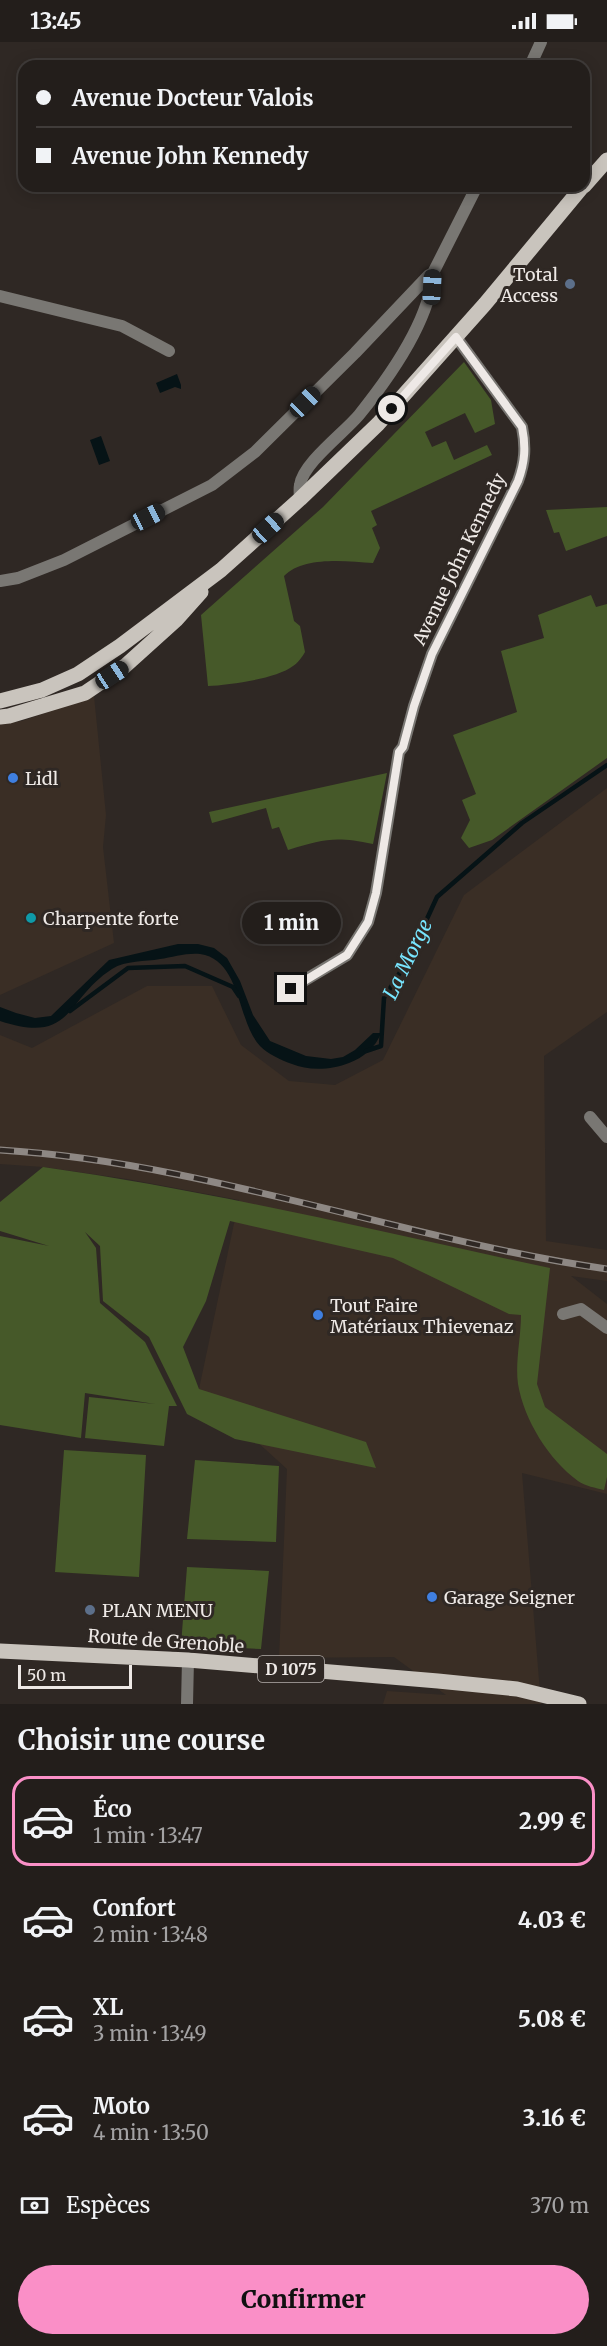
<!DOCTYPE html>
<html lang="fr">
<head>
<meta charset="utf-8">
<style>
  :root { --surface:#231e1b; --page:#2f2b28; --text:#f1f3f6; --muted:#a3a2a3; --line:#403c3a; --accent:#fa8fc7 }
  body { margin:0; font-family:Merriweather,serif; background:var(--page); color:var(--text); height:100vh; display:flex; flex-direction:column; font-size:22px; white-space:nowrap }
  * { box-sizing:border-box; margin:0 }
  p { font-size:20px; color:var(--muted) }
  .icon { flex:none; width:33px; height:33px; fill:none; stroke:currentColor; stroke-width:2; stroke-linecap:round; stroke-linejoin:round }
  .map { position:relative; height:1662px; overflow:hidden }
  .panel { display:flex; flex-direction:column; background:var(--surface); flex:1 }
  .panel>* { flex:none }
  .guide { position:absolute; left:18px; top:18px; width:572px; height:132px; border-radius:18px; box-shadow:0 3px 15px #0003,0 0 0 2px var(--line); display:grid; align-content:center; height:132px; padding:0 18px; background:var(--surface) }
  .scale { position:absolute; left:18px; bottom:15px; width:114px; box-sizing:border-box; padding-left:6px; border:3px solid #eee9e6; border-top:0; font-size:16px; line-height:21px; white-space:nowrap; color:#eee9e6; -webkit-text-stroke:4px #2f2824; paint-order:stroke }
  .end { position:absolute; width:27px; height:27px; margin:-14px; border:8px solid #eee9e6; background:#111; box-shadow:0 0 0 3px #111 }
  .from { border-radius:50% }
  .bubble { position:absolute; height:42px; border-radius:21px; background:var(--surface); box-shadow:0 3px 15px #0003,0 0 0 2px var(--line); font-size:20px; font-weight:800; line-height:42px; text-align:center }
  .car { position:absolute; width:18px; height:36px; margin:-18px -9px; border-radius:8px; box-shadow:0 0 4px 2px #0007; background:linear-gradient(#222 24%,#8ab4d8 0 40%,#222 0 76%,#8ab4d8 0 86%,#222 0) }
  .guide b { display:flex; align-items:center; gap:21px; height:57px; font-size:22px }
  .guide b+b { border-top:2px solid var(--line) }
  .guide i { width:15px; height:15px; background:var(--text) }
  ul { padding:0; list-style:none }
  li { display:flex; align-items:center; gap:18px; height:90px; margin:0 12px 9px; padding:0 6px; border:3px solid transparent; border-radius:18px }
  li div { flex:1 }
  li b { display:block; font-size:22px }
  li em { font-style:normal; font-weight:800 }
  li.active { border-color:var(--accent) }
  li>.icon { width:54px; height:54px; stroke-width:1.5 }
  h2 { padding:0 18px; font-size:27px; line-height:72px }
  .pay { display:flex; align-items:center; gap:15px; height:66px; padding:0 18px; font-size:22px }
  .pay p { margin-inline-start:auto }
  .primary-button { display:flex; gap:12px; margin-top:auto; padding:12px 18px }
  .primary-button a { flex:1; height:69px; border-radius:36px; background:var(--accent); color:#111; font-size:24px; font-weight:800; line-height:69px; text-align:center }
  .status { display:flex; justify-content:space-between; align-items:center; height:42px; padding:0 30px; background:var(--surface); direction:ltr }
  .status svg { height:16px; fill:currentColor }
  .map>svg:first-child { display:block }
  .built { fill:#3a2e25 }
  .green { fill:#465929 }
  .water { fill:#061316 }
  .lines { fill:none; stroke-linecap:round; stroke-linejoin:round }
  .stream { stroke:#061316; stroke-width:4.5 }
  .minor { stroke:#797773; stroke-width:12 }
  .primary { stroke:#c9c4bd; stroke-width:15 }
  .rail-casing { stroke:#8e8884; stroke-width:7 }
  .rail { stroke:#2f2824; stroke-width:4.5; stroke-dasharray:14; stroke-linecap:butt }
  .route { stroke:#eee9e6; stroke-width:8 }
  .service-dot { fill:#5c6f8a; stroke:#2f2824; stroke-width:2 }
  .shop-dot { fill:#3f7fe0; stroke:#2f2824; stroke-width:2 }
  .culture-dot { fill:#0f9aa8; stroke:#2f2824; stroke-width:2 }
  .labels { text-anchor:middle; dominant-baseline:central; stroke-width:6; stroke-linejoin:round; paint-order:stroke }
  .shield { fill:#2f2824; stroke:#b5afac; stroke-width:1.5 }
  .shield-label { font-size:16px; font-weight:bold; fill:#eee9e6 }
  .poi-label { font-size:18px; fill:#eee9e6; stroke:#2f2824; text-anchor:start }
  .street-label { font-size:18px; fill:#eee9e6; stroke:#2f2824 }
  .water-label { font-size:20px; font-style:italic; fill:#78e6ff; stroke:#2f2824 }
</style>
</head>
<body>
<div class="status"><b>13:45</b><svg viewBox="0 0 49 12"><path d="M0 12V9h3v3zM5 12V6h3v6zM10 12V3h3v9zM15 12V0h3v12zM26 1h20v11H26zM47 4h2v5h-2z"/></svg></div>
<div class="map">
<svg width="607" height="1662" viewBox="0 0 607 1662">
  <rect width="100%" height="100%" fill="#2f2824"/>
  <!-- built -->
  <path class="built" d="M94,654l12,119 -3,32 11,96 -114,52v-272l22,-2z
    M607,746v224l-63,44 2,185 61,9v31l-36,-5 36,28v190l-85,-21 19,231h-158l4,-13 59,4 -52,-38 -115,1 8,-189 -88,-80 40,-189 -112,-21 -84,-12 -43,-3v-129l32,13 115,-62h65l29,59 48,36 46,4 48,-25 81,-165z"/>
  <!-- green -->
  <path class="green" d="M464,320l27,38 4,24 -20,9 -10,-20 -40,19 7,15 14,-6 8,19 33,-15 5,10 -121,56 6,14 -5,3 8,20 -7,15c-27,-2 -70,-7 -89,13l10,45 6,5 5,26c-3,5 -7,11 -12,14 -17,13 -64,19 -85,20l-7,-71 122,-108z
    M607,465v29l-41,15 -7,-19 -5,1 -8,-23z
    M591,553l5,12 11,-3v154l-115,82 -23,8 -8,-10 9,-18 -8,-20 14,-6 -23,-59 64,-23 -16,-61 43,-13 -6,-23z
    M387,731l-14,71c-38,-8 -49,-5 -85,6l-9,-23 -7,2 -6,-21 -54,15 -3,-11z
    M43,1125c171,24 338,65 507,101l-13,116 8,23 62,47v23l-3,13c-8,-2 -19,-4 -26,-9 -29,-21 -54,-61 -60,-97 -3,-21 3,-47 3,-69l-12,-1 -116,-56 -163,-37 -24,80 -23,46 16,42 167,53 10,26 -141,-29 -48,-25 -38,-77 -46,-36 -3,-55 -15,-14 11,16 4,55 45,39 32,64h-8l-5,40 -79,-8 4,-41 66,7 -70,-11 -4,45 -81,-13v-189l49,10 -49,-15v-29z
    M64,1408l82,5 -7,122 -84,-5z
    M195,1418l84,6 -3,76 -89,-3z
    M187,1525l82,4 -8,78 -80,-4z"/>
  <!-- water -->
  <path class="water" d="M177,332l4,11v4l-6,-2 -15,6 -4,-10z
    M101,394l9,25 -11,4 -9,-25z
    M178,902h20l16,4 13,10 13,23 13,34 17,26 36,15 25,3 12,-2 12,-7 18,-17h8c-5,14 -18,25 -32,30 -17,7 -41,8 -57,1 -11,-4 -24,-10 -32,-18 -22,-23 -19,-81 -55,-91 -13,-4 -31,2 -45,4 -15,3 -34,1 -48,10 -48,31 -38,76 -112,52v-14l16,6 19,5 16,-2 58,-56z"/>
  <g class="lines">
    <!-- stream -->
    <path class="stream" d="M70,969l58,-43 57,-2 48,21 6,9
      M366,1009l15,-5 3,-48 25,-40 28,-61 85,-74 85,-58"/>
    <!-- minor -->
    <path class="minor" d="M530,24l11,-24
      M0,254l122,30 47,25
      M300,457c0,-4 -1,-9 0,-14 3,-22 44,-52 59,-70 29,-36 71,-95 74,-142l44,-87
      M0,539l18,-3 46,-18 148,-75 43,-33 100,-99 74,-78 4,-2
      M290,947l57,-34 21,-33 8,-29 23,-141 4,-5 11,-41 18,-52 86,-173c7,-19 8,-34 4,-54l-66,-90
      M590,1075l17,20
      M563,1272l18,-5 26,19
      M187,1662l1,-44"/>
    <!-- primary -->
    <path class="primary" d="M584,144l23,-26
      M0,659l42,-11 36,-16 42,-28 101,-76 79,-71 78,-75 107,-120 98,-118
      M0,675l9,-1 76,-23 40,-27 51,-46 25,-28
      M0,1609l188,9 250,21 79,8 62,15"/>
    <!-- rail casing -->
    <g class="rail-casing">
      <path id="rail" d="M0,1108c205,12 404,90 607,119"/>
    </g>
    <!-- rail -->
    <use href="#rail" class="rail"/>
  </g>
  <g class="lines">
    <!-- route -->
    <path class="route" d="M291,947l56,-34 21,-33 8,-29 23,-141 4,-5 11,-41 18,-52 86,-173c7,-19 8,-34 4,-54l-66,-90 -64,72"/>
  </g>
  <!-- markers -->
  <g class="service-dot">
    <circle cx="570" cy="242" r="6"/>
    <circle cx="90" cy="1568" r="6"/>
  </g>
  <g class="shop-dot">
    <circle cx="13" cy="736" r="6"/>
    <circle cx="318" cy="1273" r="6"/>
    <circle cx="432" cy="1555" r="6"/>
  </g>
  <circle class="culture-dot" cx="31" cy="876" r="6"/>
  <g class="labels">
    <!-- shield labels -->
    <rect class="shield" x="258" y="1614" width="66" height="26" rx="4.5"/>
    <g class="shield-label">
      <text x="291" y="1627">D 1075</text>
    </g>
    <!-- poi labels -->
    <g class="poi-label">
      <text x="558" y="232" text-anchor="end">Total<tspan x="558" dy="21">Access</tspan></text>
      <text x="25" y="736">Lidl</text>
      <text x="43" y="876">Charpente forte</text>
      <text x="330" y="1263">Tout Faire<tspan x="330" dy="21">Matériaux Thievenaz</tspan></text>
      <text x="444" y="1555">Garage Seigner</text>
      <text x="102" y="1568">PLAN MENU</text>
    </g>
    <!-- street labels -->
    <g class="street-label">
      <text transform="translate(459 517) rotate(-64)">Avenue John Kennedy</text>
      <text transform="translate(166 1599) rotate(4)">Route de Grenoble</text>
    </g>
    <!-- water labels -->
    <g class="water-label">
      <text transform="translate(407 917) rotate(-64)">La Morge</text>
    </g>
  </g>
</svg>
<div class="scale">50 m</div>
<i class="end from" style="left:392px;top:367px"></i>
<i class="end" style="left:291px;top:947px"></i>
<div class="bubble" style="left:242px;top:860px;width:99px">1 min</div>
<i class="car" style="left:432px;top:245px;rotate:3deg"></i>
<i class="car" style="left:305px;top:360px;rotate:45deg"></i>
<i class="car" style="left:148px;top:475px;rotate:63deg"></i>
<i class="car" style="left:268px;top:486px;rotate:48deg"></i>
<i class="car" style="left:112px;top:633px;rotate:57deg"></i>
<div class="guide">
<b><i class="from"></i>Avenue Docteur Valois</b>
<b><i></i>Avenue John Kennedy</b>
</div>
</div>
<section class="panel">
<h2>Choisir une course</h2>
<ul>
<li class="active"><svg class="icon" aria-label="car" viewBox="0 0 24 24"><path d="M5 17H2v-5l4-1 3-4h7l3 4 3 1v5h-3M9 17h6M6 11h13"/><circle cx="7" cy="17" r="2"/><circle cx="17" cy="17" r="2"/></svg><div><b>Éco</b><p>1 min · 13:47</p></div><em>2.99 €</em></li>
<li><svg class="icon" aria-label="car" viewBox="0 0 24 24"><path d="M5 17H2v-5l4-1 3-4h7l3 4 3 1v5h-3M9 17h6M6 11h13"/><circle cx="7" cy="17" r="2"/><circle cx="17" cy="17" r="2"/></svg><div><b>Confort</b><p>2 min · 13:48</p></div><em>4.03 €</em></li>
<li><svg class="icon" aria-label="car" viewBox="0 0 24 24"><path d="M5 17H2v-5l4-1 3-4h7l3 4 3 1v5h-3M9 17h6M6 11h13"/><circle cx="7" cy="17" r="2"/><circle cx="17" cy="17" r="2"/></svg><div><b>XL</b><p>3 min · 13:49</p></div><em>5.08 €</em></li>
<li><svg class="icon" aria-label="car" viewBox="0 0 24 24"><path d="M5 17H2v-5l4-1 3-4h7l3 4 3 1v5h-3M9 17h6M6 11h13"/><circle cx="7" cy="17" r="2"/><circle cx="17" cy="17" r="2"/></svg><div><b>Moto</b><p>4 min · 13:50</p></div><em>3.16 €</em></li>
</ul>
<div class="pay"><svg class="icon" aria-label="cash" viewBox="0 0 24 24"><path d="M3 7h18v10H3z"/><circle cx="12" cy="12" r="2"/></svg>Espèces<p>370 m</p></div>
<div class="primary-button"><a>Confirmer</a></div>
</section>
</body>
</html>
